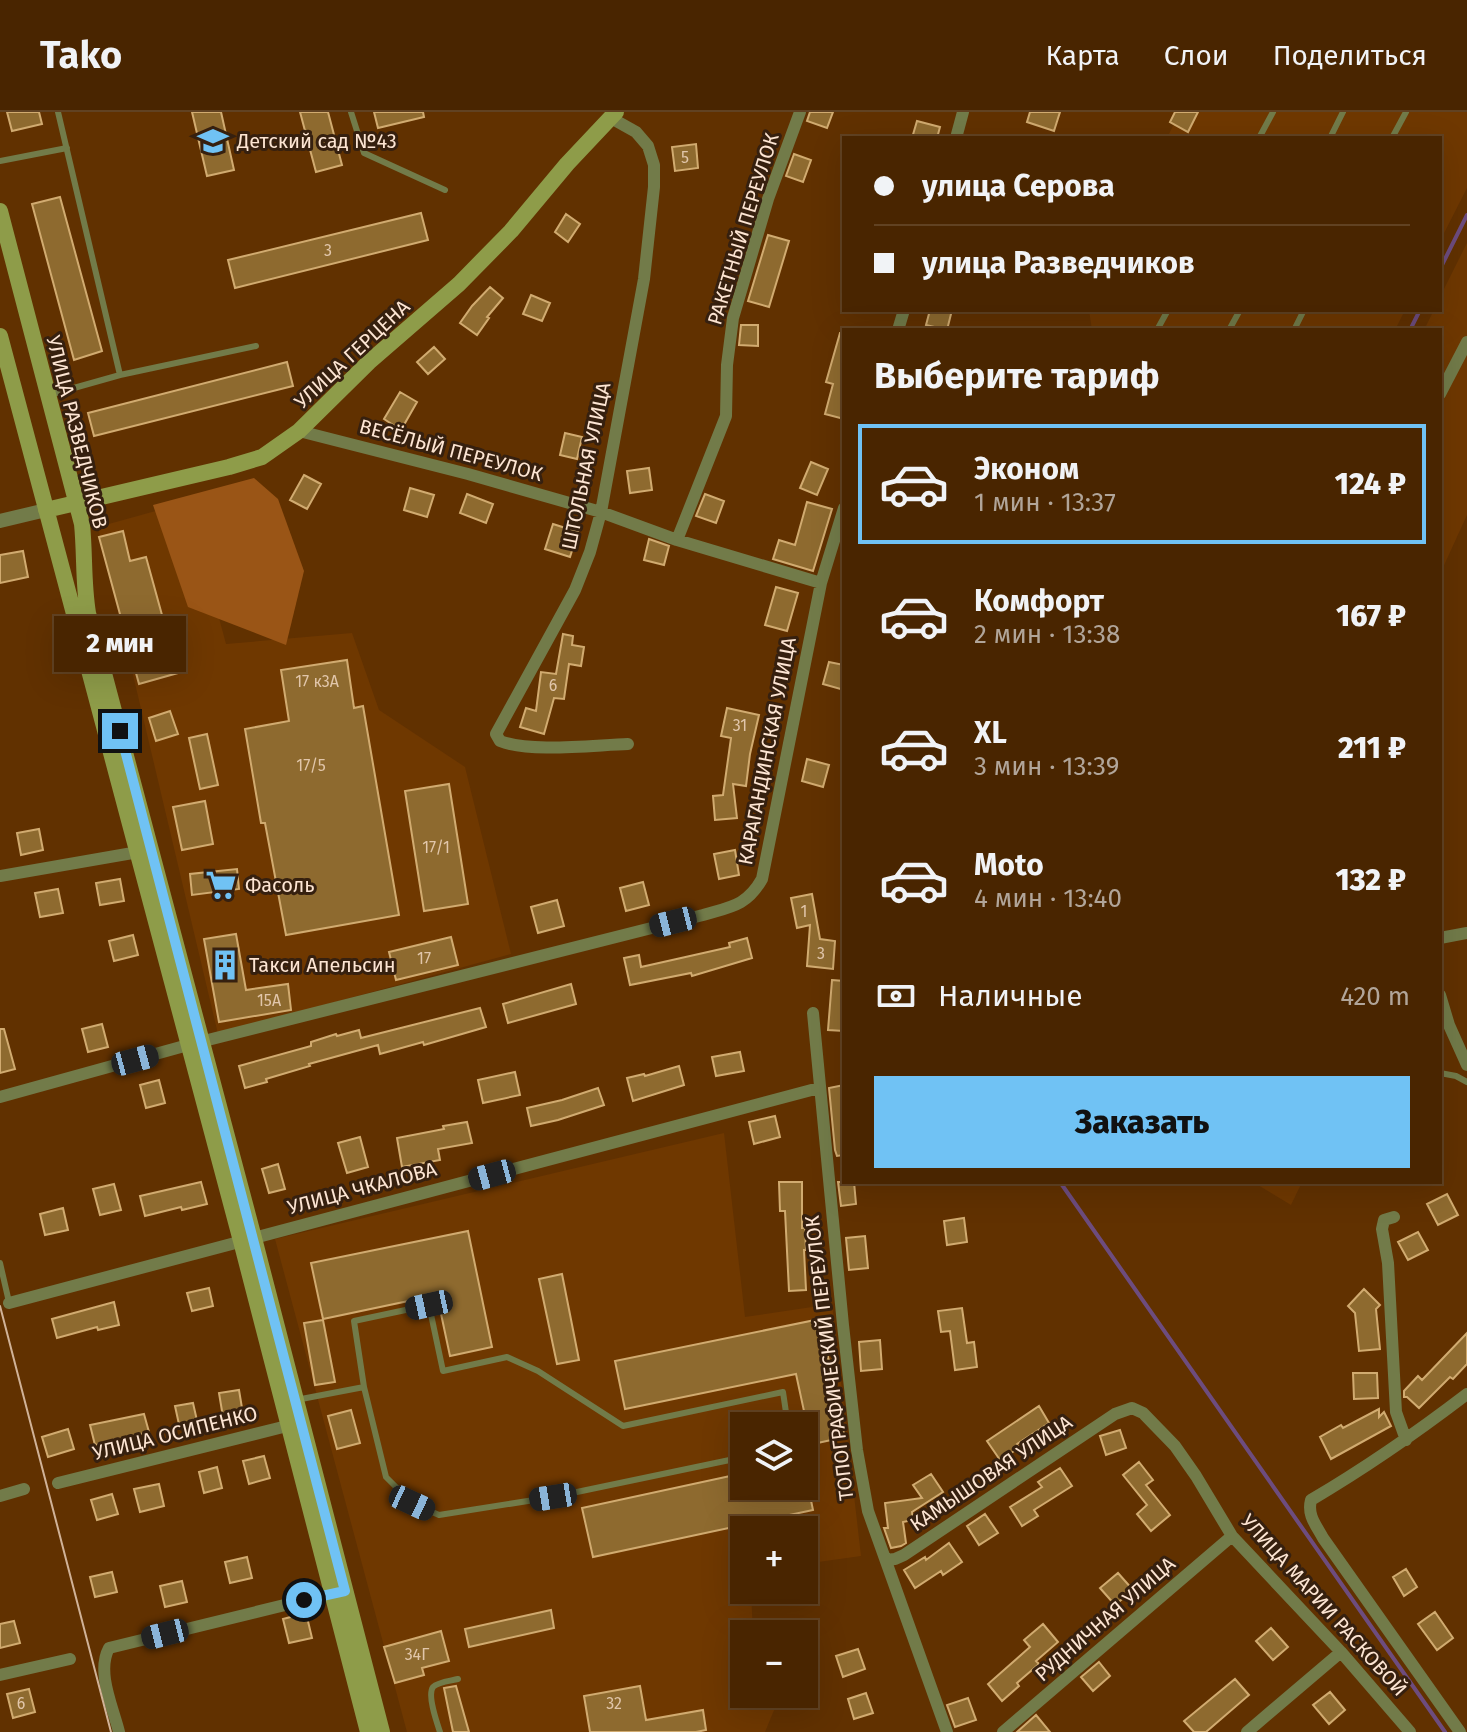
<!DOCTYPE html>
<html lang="ru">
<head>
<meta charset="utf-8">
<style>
  :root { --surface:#492500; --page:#502d0a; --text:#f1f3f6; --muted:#b1a599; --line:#614222; --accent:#70c2f4 }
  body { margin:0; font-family:"Fira Sans",sans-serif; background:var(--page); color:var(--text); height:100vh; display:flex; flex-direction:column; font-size:30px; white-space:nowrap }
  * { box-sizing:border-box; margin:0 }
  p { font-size:26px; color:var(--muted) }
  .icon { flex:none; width:44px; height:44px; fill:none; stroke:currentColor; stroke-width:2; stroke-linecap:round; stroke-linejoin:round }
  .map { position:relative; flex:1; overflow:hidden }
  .side { position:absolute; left:842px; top:216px; width:600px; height:856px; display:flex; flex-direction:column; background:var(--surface); border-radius:0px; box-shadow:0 8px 32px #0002,0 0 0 2px var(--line) }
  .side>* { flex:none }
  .hud { position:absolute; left:842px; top:24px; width:600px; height:176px; border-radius:0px; box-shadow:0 8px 32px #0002,0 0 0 2px var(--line); display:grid; align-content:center; height:176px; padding:0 32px; background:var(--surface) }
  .buttons { position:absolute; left:730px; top:1300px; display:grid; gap:16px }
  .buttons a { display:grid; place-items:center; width:88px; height:88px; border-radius:0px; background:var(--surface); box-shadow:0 8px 32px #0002,0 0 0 2px var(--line); font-size:40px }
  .end { position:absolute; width:36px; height:36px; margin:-18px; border:10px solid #70c2f4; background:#111; box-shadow:0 0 0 4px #111 }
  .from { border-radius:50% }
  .bubble { position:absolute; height:56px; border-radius:0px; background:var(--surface); box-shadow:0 8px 32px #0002,0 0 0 2px var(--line); font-size:26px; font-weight:800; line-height:56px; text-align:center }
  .car { position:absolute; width:24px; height:48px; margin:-24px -12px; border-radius:10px; box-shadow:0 0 6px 2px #0007; background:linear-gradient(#222 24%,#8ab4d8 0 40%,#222 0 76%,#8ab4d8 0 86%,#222 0) }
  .hud b { display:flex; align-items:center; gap:28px; height:76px; font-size:30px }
  .hud b+b { border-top:2px solid var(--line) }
  .hud i { width:20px; height:20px; background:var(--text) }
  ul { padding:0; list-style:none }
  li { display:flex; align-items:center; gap:24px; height:120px; margin:0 16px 12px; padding:0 16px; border:4px solid transparent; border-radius:0px }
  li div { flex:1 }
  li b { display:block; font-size:30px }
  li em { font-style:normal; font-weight:800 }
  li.active { border-color:var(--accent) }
  li>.icon { width:72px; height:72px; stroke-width:1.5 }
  h2 { padding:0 32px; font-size:36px; line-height:96px }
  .pay { display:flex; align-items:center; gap:20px; height:88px; padding:0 32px; font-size:30px }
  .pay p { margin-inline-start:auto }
  .primary-button { display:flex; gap:16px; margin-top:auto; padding:16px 32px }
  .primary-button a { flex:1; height:92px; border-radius:0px; background:var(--accent); color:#111; font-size:32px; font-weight:800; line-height:92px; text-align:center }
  header { display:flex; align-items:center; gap:48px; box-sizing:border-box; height:112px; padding:0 40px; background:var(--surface); border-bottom:2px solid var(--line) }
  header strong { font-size:38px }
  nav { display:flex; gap:44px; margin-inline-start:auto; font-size:28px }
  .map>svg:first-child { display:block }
  .built { fill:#6f3800; fill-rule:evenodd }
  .green { fill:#9a5516 }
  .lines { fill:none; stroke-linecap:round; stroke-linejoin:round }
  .stream { stroke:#6d4c7e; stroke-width:4 }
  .building { fill:#8e6a2f; stroke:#d1ab70; stroke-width:2 }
  .service { stroke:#727b49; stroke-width:6 }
  .minor { stroke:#727b49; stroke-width:12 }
  .tertiary { stroke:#727b49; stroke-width:14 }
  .secondary { stroke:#8e9c49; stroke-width:16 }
  .tram { stroke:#d0b297; stroke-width:2 }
  .route { stroke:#70c2f4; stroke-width:10 }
  .labels { text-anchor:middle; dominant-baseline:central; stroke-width:6; stroke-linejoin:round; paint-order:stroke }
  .number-label { font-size:16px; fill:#e1c6aa }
  .poi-label { font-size:20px; fill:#fde5d3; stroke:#36200f; text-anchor:start }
  .street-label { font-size:20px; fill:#fde5d3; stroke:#36200f }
</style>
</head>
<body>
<header>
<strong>Tako</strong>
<nav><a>Карта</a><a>Слои</a><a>Поделиться</a></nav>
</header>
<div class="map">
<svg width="1467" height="1620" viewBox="0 0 1467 1620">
  <rect width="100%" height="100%" fill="#613100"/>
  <!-- built -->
  <path class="built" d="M1180,0h287v76l-27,53v-103h-273z
    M1467,131v272l-27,59v-244h-16l10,-20h6v-13z
    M1089,198h316l-10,20h-303z
    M188,390l38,142 126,-11 27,77 86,57 46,187 -293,80 -120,-507z
    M724,1021l21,184 87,-13 29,252 -57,8v-34h-60v60h7l2,44h-9v60h33l2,4 -14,34h-358l-132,-493zM744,1314h60v60h-60z
    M1253,1070h49l-11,23z"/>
  <!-- green -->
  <path class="green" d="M254,366l24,21 26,72 -18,74 -98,-38 -35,-102z"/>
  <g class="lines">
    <!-- stream -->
    <path class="stream" d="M1440,157l27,-54
      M1410,218l10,-20
      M1060,1070l385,550"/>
  </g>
  <!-- building -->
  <path class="building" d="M7,0h32l3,12 -30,7z
    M192,0h29l13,58 -27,6z
    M300,0h28l14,53 -26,7z
    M374,0h49l1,5 -46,11z
    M810,0h23l-6,16 -20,-7z
    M1030,0h30l-6,19 -27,-9z
    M1175,0h23l-10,20 -18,-10z
    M917,9l23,6 -3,11h-25z
    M696,32l2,24 -23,3 -3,-24z
    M794,42l17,6 -8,22 -17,-6z
    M60,85l42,154 -28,9 -42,-156z
    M421,101l7,27 -193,48 -7,-28z
    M566,102l14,10 -12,18 -13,-10z
    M768,123l21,6 -20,66 -21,-6z
    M490,175l13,11 -16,19 2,1 -12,17 -17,-12 12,-17z
    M531,183l19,8 -8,18 -19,-7z
    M930,198h22l-5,20 -21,-5z
    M741,213h17v21l-19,-1z
    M840,221h4v86l-19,-5 8,-30 -7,-2z
    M434,235l11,12 -17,15 -11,-12z
    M287,250l6,24 -199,50 -6,-23z
    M400,280l17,10 -16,28 -17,-11z
    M565,321l17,4 -5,22 -17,-4z
    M811,350l17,7 -11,26 -17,-7z
    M649,356l3,22 -22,3 -3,-22z
    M304,363l17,9 -14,25 -17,-9z
    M410,376l24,7 -7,22 -23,-7z
    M467,382l26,10 -7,19 -26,-10z
    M705,382l19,7 -8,22 -20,-7z
    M807,390l25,7 -19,62 -40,-12 6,-19 16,5z
    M553,412l25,8 -8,25 -25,-8z
    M123,419l7,30 16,-4 32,116 -39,11 -40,-147z
    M649,427l20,7 -5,19 -20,-5z
    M23,439l5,26 -28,6v-28z
    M776,475l22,6 -11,38 -22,-6z
    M563,522l10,2 -1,9 12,2 -3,19 -12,-2 -5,35 -10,-1 -10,36 -24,-7 6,-19 10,3 5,-39 15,2z
    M347,548l7,48 9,-2 36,209 -113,20 -21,-112h-4l-16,-94 44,-8 -8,-51z
    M829,550l15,3v25l-21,-6z
    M727,596l32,7 -9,39 -4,32 -13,-2 4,34 -22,2 -2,-24 10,-1 8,-57 -10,-2z
    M170,599l8,23 -22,7 -7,-23z
    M207,622l11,51 -18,4 -11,-51z
    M807,647l22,6 -6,22 -21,-6z
    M449,672l19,120 -44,7 -19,-120z
    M205,689l8,43 -31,6 -9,-43z
    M39,717l4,21 -22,5 -4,-22z
    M735,738l4,25 -20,4 -5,-25z
    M237,757l2,20 -47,6 -2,-21z
    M120,767l4,22 -24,4 -4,-22z
    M643,770l6,23 -23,6 -6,-23z
    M58,777l5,24 -23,4 -5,-24z
    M812,782l8,45 15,2 -2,28 -26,-3 3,-41 -13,3 -6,-30z
    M557,788l7,26 -26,7 -7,-26z
    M236,822l10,56 42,-6 3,26 -72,12 -15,-83z
    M133,823l5,20 -24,6 -5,-20z
    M451,825l7,28 -62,15 -7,-28z
    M747,826l5,20 -60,18 -1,-3 -61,12 -6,-27 15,-3 2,12 89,-20 -1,-4z
    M832,868l12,1v50l-16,-1z
    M571,872l5,20 -68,19 -5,-19z
    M480,896l6,19 -62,18 -1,-3 -43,12 -2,-9 -69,19 1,2 -44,13 1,3 -22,6 -6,-22 72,-20v-4l25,-8 1,2 22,-6 2,8z
    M102,912l6,23 -20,5 -6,-23z
    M0,917h4l11,40 -15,4z
    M740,940l4,19 -28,5 -4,-19z
    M679,954l5,19 -51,16 -6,-23 17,-4 1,2z
    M515,960l5,23 -37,8 -5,-23z
    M159,968l6,23 -19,5 -6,-23z
    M844,973v70l-7,1 -2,-6 -6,-62z
    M598,976l6,17 -46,15 -27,6 -4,-18 35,-8z
    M775,1004l5,21 -26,7 -5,-22z
    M467,1010l5,21 -34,6 2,11 -38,7 -5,-29 47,-9 -1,-3z
    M360,1025l8,30 -21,6 -9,-30z
    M278,1052l7,25 -16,4 -7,-24z
    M201,1070l6,22 -25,6 -1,-3 -36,9 -5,-20z
    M779,1070h23v46h3l1,22h-2l2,40 -17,1 -4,-80h-5z
    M838,1070h16l2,22 -15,2z
    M114,1072l7,26 -21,5 -7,-26z
    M1447,1082l11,21 -20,10 -11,-21z
    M63,1096l5,22 -23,5 -5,-21z
    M964,1106l3,24 -20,3 -3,-24z
    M468,1119l24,116 -42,9 -13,-61 -114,24 -12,-56z
    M1418,1120l10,18 -20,10 -10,-18z
    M865,1124l3,32 -19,2 -3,-32z
    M562,1162l17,86 -22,4 -18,-85z
    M209,1176l4,18 -21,5 -5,-18z
    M1364,1177l16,16 -4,4 4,40 -21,2 -4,-38 -7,-7z
    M114,1190l5,23 -21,5 -1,-3 -40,11 -5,-19z
    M962,1196l5,35 7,-1 3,25 -22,3 -5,-39 -9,1 -3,-21z
    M820,1207l25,118 -41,9v-35l-8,-37 -171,35 -10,-48z
    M323,1208l12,62 -20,3 -11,-62z
    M1467,1221v31l-14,15 -3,-2 -31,31 -12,-11h-3v-6l14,-15 4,4z
    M880,1228l2,29 -21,2 -2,-29z
    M1353,1261h24l1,25 -24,1z
    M239,1278l5,30 -20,3 -5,-30z
    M193,1291l5,22 -18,4 -5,-23z
    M1039,1294l10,17 -32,21 2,4 -19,12 -13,-19z
    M1379,1297v8l5,-5 7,14 -60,33 -11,-22 21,-12 2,3z
    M351,1298l9,33 -23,6 -9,-33z
    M144,1302l5,18 -54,13 -5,-20z
    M68,1317l6,20 -26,8 -6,-20z
    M1120,1318l6,18 -20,7 -6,-19z
    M264,1344l6,22 -21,6 -6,-23z
    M1139,1350l14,18 -7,5 24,30 -19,16 -14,-17 10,-9 -24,-30z
    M217,1355l5,21 -18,5 -5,-21z
    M1060,1356l12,18 -38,24 4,6 -16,10 -12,-19 32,-20 -4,-5z
    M744,1361v13h64l5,24 -220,47 -11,-49z
    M931,1362l12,18 -31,20 1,8 -10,2 3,21 -5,3 -10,2 -7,-20h4l-3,-25 37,-5 -9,-13z
    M159,1372l5,22 -24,6 -6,-23z
    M112,1382l6,20 -21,6 -6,-20z
    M985,1402l13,19 -19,12 -12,-19z
    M949,1431l13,19 -19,13 -2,-4 -26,17 -11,-18 21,-13 1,3z
    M247,1445l5,21 -22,5 -5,-21z
    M1406,1457l11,18 -13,9 -11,-19z
    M112,1460l5,20 -22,5 -5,-20z
    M1118,1461l15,17 -18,15 -15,-17z
    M182,1469l5,21 -22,5 -5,-21z
    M551,1498l3,18 -85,19 -4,-18z
    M1435,1500l18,26 -16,12 -19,-26z
    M306,1501l6,25 -23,5 -6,-24z
    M14,1509l6,22 -20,5v-24z
    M1043,1512l15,18 -22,19 3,3 -22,19 2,3 -17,15 -14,-17 42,-37 -6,-7z
    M1271,1516l17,19 -15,13 -17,-19z
    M441,1519l8,30 -27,7 2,7 -29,8 -11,-36z
    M858,1537l7,20 -22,8 -7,-21z
    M1099,1550l11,14 -17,15 -12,-14z
    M1235,1567l14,16 -43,37h-12l-10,-11z
    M456,1574l13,46h-16l-9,-44z
    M640,1574l6,34 57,-10 3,20 -10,2h-106l-6,-36z
    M29,1577l6,23 -22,6 -6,-24z
    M1330,1580l15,18 -16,14 -16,-19z
    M866,1581l7,20 -19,6 -6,-20z
    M968,1586l8,22 -21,7 -8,-22z
    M1036,1603l14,17h-33z"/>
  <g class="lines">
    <!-- service -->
    <path class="service" d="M351,0l13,41 81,37
      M1259,26l14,-26
      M1330,26l13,-26
      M1392,26l14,-26
      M0,49l67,-13
      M1157,218l11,-20
      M1229,218l11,-20
      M1294,218l10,-20
      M120,263l136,-29
      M49,283l71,-20 -62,-263
      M1440,961l16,3 11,6
      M0,1151l9,39
      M296,1288l68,-13
      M744,1345l-191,40 -114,18 -27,-12 -26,-26 -22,-90 -10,-66 75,-16 14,66 64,-14 31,14 85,55 160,-34 5,34
      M440,1620c-3,-9 -13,-37 -7,-45 5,-5 17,-6 25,-8"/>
    <!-- minor -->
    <path class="minor" d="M611,6l25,14 12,14 6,19v22l-10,92 -43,233 -11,40 -15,38 -79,144 4,7c30,12 94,4 128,3
      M956,26l7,-26
      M898,218l6,-20
      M1440,282l27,-52
      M299,319l169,43 133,38 76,28 144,43
      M677,428l49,-124 1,-51 6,-47 35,-119 32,-87
      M0,764l144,-25
      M1440,826l27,-5
      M1440,883l9,30 18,40
      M813,901l30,312 14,125 11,61 79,221
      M0,985l188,-52 515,-130c27,-8 44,-9 59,-36l59,-296 23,-75
      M1394,1105l-10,3 -2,9 6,34 8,149 10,28
      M9,1191l810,-215
      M58,1371l237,-59
      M0,1384l24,-7
      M886,1448l9,-1 9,-4 211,-141 17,-6 11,5 32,33 21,30 36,60 109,116 69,80
      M0,1563l70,-16
      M119,1620c-6,-25 -23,-60 -10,-84l229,-56
      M1003,1620l229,-196
      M1247,1620l94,-80
      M1460,1620l-137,-194c-7,-13 -16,-23 -12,-38 56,-33 105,-67 156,-106"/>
    <!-- tertiary -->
    <path class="tertiary" d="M0,409l46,-11"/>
    <!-- secondary -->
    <path class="secondary" d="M0,99l82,313c3,30 1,59 6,89l166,625 128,494
      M0,224l241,905 127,491
      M46,398l183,-43 33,-10 37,-26 70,-69 90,-78 52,-53 56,-67 49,-52"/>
    <!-- tram -->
    <path class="tram" d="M0,1194l111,426"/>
  </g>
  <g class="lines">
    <!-- route -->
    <path class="route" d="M120,619l225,860 -41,9"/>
  </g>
  <!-- icons -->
  <defs>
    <g id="school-bare" transform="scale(2.4)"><path d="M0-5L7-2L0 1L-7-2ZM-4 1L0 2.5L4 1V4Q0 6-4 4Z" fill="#70c2f4" stroke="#36200f" stroke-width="2.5" paint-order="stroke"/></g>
    <g id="supermarket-bare" transform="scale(2.4)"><path d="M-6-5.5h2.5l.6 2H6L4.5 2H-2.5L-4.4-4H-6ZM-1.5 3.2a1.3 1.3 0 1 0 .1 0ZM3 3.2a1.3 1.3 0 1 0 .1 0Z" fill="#70c2f4" stroke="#36200f" stroke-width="2.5" paint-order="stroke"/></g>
    <g id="building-bare" transform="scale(2.4)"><path d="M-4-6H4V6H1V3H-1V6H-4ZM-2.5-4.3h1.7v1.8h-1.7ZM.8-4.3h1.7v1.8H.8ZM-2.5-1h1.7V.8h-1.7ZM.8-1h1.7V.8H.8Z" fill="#70c2f4" stroke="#36200f" stroke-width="2.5" paint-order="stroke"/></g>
  </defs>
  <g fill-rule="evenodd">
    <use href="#school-bare" x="213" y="29"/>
    <use href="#supermarket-bare" x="221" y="773"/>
    <use href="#building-bare" x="225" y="853"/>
  </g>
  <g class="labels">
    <!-- number labels -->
    <g class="number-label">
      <text x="685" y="45">5</text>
      <text x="328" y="138">3</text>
      <text x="317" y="569">17 к3А</text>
      <text x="553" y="573">6</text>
      <text x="740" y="613">31</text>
      <text x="311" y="653">17/5</text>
      <text x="436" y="735">17/1</text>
      <text x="804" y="799">1</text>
      <text x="821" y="841">3</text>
      <text x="424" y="846">17</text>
      <text x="269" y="888">15А</text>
      <text x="417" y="1542">34Г</text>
      <text x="21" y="1591">6</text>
      <text x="614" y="1591">32</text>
    </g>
    <!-- poi labels -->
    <g class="poi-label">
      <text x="237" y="29">Детский сад №43</text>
      <text x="245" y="773">Фасоль</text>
      <text x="249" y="853">Такси Апельсин</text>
    </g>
    <!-- street labels -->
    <g class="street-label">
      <text transform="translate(743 117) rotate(-73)">РАКЕТНЫЙ ПЕРЕУЛОК</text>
      <text transform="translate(352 242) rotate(-43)">УЛИЦА ГЕРЦЕНА</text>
      <text transform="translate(77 320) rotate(76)">УЛИЦА РАЗВЕДЧИКОВ</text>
      <text transform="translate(451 338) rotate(15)">ВЕСЁЛЫЙ ПЕРЕУЛОК</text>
      <text transform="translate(586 354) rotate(-78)">ШТОЛЬНАЯ УЛИЦА</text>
      <text transform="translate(767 639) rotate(-79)">КАРАГАНДИНСКАЯ УЛИЦА</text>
      <text transform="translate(362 1076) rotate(-15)">УЛИЦА ЧКАЛОВА</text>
      <text transform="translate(829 1246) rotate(-97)">ТОПОГРАФИЧЕСКИЙ ПЕРЕУЛОК</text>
      <text transform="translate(175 1321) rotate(-14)">УЛИЦА ОСИПЕНКО</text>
      <text transform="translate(991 1361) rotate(-34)">КАМЫШОВАЯ УЛИЦА</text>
      <text transform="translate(1324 1493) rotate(48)">УЛИЦА МАРИИ РАСКОВОЙ</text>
      <text transform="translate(1105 1507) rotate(-41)">РУДНИЧНАЯ УЛИЦА</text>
    </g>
  </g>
</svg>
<div class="buttons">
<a><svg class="icon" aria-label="layers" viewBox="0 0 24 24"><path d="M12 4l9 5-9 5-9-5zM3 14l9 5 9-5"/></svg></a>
<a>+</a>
<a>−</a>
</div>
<i class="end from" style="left:304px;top:1488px"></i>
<i class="end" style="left:120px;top:619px"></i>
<div class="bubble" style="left:54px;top:504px;width:132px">2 мин</div>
<i class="car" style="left:673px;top:810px;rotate:256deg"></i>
<i class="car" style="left:135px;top:948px;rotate:75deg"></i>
<i class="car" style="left:492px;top:1063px;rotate:255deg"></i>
<i class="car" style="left:429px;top:1193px;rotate:258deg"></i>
<i class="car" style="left:553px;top:1385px;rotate:261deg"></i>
<i class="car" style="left:412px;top:1391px;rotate:115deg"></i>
<i class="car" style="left:165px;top:1522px;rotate:256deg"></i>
<div class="hud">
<b><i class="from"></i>улица Серова</b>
<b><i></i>улица Разведчиков</b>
</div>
<section class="side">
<h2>Выберите тариф</h2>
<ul>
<li class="active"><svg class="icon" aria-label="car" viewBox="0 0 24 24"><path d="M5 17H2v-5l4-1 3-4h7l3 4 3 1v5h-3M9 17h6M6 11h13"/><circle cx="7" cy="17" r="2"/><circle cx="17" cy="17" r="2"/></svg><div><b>Эконом</b><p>1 мин · 13:37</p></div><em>124 ₽</em></li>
<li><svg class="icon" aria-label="car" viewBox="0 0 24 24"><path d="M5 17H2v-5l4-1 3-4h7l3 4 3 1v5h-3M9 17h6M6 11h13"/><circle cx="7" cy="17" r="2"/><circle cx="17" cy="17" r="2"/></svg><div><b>Комфорт</b><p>2 мин · 13:38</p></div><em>167 ₽</em></li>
<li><svg class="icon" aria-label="car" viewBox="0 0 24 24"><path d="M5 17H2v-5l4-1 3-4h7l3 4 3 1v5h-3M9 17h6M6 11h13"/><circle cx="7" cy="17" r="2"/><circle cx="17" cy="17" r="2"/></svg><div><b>XL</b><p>3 мин · 13:39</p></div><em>211 ₽</em></li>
<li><svg class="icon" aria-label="car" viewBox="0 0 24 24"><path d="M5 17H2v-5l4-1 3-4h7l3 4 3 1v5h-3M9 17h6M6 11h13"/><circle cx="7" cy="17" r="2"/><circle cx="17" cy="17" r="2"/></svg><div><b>Moto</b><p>4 мин · 13:40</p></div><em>132 ₽</em></li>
</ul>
<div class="pay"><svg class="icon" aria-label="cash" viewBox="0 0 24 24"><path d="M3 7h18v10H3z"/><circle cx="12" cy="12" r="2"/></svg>Наличные<p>420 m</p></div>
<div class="primary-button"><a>Заказать</a></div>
</section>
</div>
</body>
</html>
